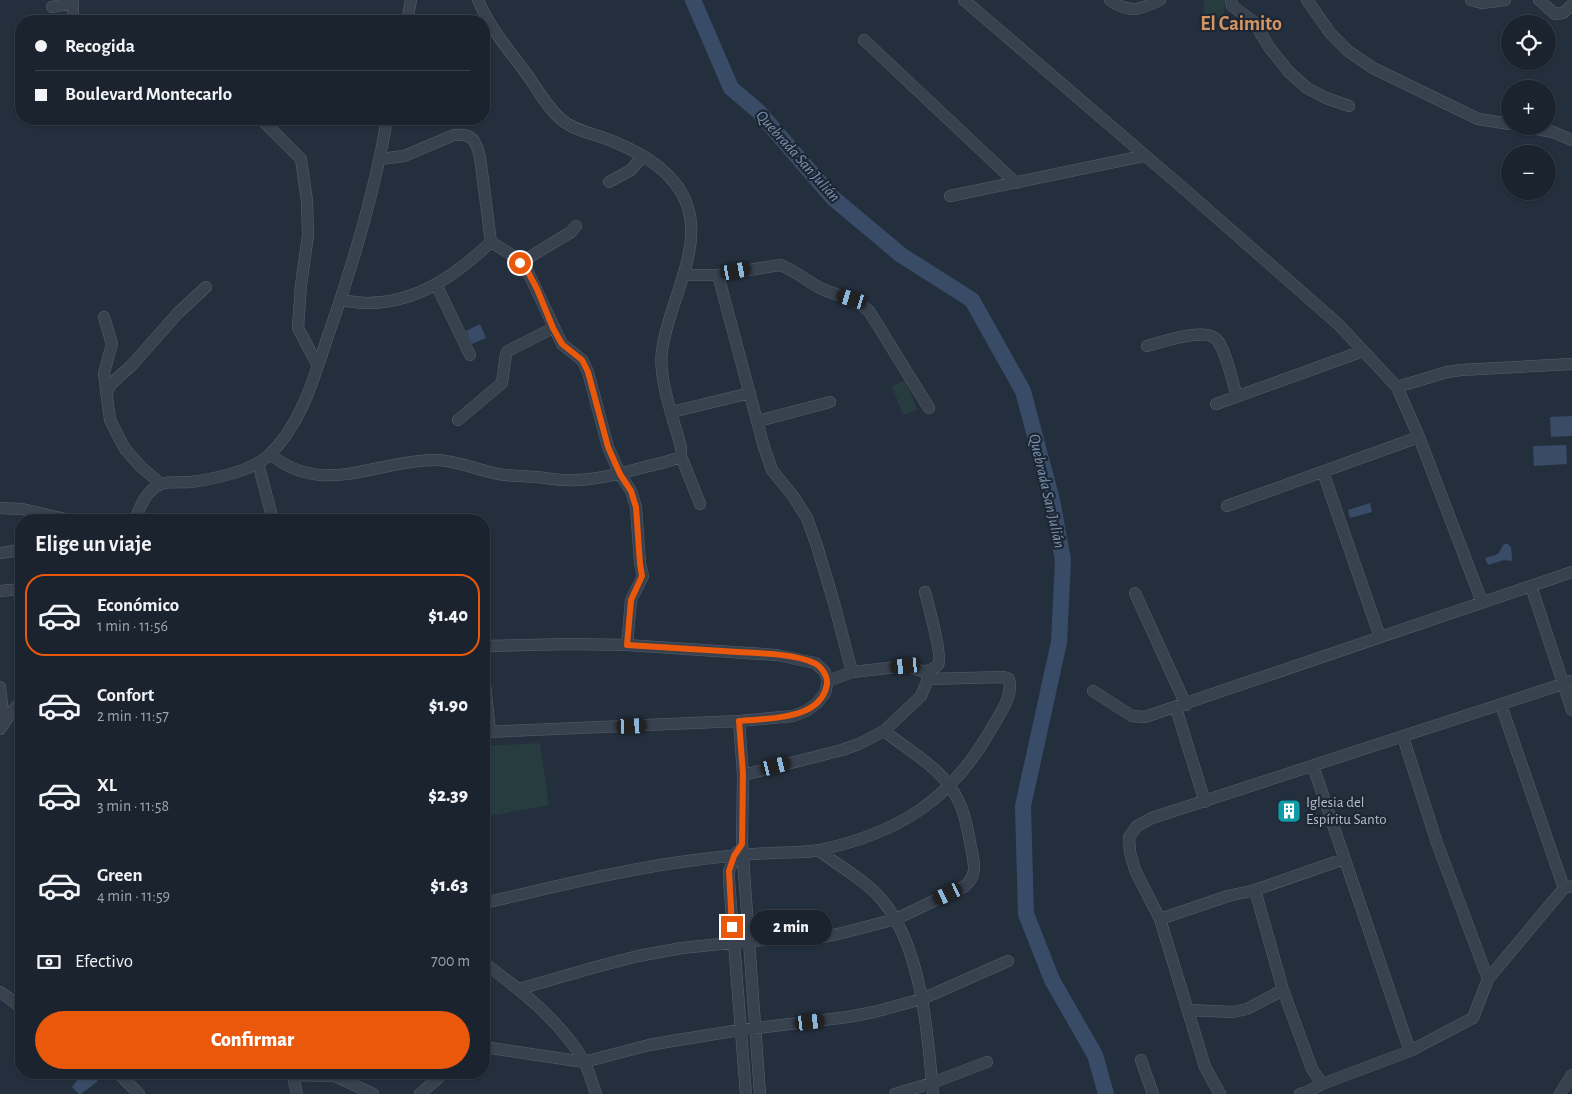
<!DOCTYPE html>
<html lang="es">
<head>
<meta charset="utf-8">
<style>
  :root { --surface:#1b232e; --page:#282f3a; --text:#f1f3f6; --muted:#a0a4aa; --line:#39404a; --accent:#ea580c }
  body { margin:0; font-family:"Alegreya Sans",sans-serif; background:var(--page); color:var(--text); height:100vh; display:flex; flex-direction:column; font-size:19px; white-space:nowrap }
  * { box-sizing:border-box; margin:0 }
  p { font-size:16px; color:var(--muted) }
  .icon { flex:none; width:28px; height:28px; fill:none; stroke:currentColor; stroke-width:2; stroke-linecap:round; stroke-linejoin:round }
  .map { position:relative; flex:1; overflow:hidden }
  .sheet { position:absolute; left:15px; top:514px; width:475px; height:565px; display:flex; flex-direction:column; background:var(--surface); border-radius:20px; box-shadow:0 1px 4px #0004,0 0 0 1px var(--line) }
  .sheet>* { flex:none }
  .hud { position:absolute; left:15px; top:15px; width:475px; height:110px; border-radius:20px; box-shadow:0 1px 4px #0004,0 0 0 1px var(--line); display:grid; align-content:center; height:110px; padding:0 20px; background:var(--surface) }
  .controls { position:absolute; left:1501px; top:15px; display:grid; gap:10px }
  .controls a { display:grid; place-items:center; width:55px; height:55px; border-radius:50%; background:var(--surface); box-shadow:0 1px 4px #0004,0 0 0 1px var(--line); font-size:25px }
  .end { position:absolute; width:22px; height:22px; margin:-11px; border:6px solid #ea580c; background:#fff; box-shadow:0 0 0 2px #fff }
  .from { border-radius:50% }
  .bubble { position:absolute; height:35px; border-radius:18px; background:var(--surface); box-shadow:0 1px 4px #0004,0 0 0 1px var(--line); font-size:16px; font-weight:800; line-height:35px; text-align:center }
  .car { position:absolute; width:15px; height:30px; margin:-15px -8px; border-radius:6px; box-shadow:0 0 4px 1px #0007; background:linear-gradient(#222 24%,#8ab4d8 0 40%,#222 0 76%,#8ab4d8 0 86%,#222 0) }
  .hud b { display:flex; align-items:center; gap:18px; height:48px; font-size:19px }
  .hud b+b { border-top:1px solid var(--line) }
  .hud i { width:12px; height:12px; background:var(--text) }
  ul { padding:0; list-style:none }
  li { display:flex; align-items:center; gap:15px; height:82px; margin:0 10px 8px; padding:0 10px; border:2px solid transparent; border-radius:20px }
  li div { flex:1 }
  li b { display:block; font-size:19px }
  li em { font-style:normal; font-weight:800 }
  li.selected { border-color:var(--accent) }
  li>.icon { width:45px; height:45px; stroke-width:1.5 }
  h2 { padding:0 20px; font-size:22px; line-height:60px }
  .pay { display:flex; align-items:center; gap:12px; height:55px; padding:0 20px; font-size:19px }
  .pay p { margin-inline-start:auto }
  .action { display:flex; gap:10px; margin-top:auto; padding:10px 20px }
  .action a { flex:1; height:58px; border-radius:30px; background:var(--accent); color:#fff; font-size:20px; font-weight:800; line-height:58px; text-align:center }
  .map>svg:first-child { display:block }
  .green { fill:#263c3f }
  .water { fill:#394c67 }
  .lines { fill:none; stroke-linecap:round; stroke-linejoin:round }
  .river { stroke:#394c67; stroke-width:16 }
  .minor-casing { stroke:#565f6c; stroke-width:12 }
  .minor { stroke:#38414e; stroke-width:11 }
  .route { stroke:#ea580c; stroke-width:6 }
  .labels { text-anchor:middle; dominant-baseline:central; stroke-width:4.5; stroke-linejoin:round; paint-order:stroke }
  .poi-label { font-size:15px; fill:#b4bcc9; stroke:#1d2633; text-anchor:start }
  .water-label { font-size:16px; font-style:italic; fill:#7c92b1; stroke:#1d2633 }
  .district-label { font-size:20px; font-weight:bold; fill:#d59563; stroke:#1d2633 }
</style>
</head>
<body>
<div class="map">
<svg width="1572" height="1094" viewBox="0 0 1572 1094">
  <rect width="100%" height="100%" fill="#242f3e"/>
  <!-- green -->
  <path class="green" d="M1204,0h21l-1,20 -21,-2z
    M906,380l11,30 -14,5 -11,-29z
    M540,743l9,62 -65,12v-71z"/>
  <!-- water -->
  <path class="water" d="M480,324l6,14 -14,6 -6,-13z
    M1572,416v20l-21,1 -1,-20z
    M1566,445l1,19 -33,2 -1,-20z
    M1370,503l2,9 -22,6 -2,-8z
    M1504,544h4l3,3 1,12 -1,2 -7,-1 -16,5 -3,-7 13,-4z
    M83,1072l7,1 8,8 -17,13h-2l-7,-7z"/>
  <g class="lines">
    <!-- river -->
    <path class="river" d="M693,0l38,88 27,23 75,87 68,57 71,45 51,91 29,109 11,60 -4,82 -36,164 3,108 26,66 43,75 11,39"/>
    <!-- minor casing -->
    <g class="minor-casing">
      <path id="minor" d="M478,0c11,26 28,47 45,69 13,17 23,38 39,51 12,10 28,13 42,18 33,12 73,33 84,70 14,44 -21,99 -26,143 -4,27 12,70 19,96v9l19,48
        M964,0l219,188 155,136 59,63 22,50 63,165
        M1110,0c19,14 30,10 50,0
        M1231,0l1,6 22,16 15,25 20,25 18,16 19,10 23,8
        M1307,0l24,34 17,17 25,17 105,51 32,5
        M1471,0l11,3 23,-3
        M1539,0l16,14 8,-1 9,-8
        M52,7l21,-4v18
        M407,21l4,-21
        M864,40l152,143
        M261,119l40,40 6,42 1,34 -7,50 -3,43 20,38
        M1519,126l34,6 19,8
        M380,159l24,-3 50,-21c19,-2 22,6 26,22l11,85 21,13 15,15 35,74 20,16 6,12 20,75 12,27 11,17 5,16 4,56 3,13 -12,24 -4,45
        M609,182l22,-12 12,-14
        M950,196l193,-40
        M520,263l51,-31 5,-6
        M683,275h35l62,-10c15,5 26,16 40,23 17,8 35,10 49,23l60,97
        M718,275l46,172 8,23 21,26 14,22 10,28 17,57 18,69
        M436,284l34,71
        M340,300c9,1 18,3 27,3 50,0 89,-28 124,-61
        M104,317l8,27 -8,29 6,47 15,29 16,18 20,17
        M1147,346c15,-4 55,-18 68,-8 11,9 17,44 22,58
        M1397,387l50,-15 14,-2 111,-6
        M106,393l6,-10 20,-18 46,-52 28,-26
        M1216,404l147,-53
        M672,412l78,-19
        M458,420l44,-37 4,-29 2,-3 45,-23
        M758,421l72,-19
        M270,454c53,44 106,6 165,6 21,0 42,10 63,14 12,2 25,2 38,3 12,1 25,4 38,3 24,0 48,-7 71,-13 12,-3 25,-5 36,-11
        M258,463l15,57
        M1323,472l57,165
        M1227,506l192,-69
        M0,508l22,1 48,11
        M135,520c5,-13 11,-30 26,-36 8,-3 21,-1 30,-2 23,-3 61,-11 78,-27 34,-32 46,-82 61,-125 24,-69 45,-139 57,-211
        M0,553l21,-3
        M1531,586l41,124
        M0,591l21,-2
        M1135,593l51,112
        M484,646l86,-2 57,1 150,10 38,8 9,8 4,10 -3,12 -8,10 -11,8 -13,5 -54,5 -255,11
        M925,672c4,-2 11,-4 13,-7 5,-8 -10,-61 -13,-73
        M484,675l6,57
        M0,687l4,35
        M1093,691l39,25 13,1 427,-145
        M1501,705l63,183
        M1176,708l29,94
        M739,721l4,54 -1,69 18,250
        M0,729l13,-19 8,-8
        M1403,737l34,106 51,136
        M1313,766l97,285
        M743,775l99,-25 17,-6 25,-13 37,-35 7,-17 -3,-7 -19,-6 -54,6 -24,9
        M818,850c21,16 47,30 64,50 40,47 46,135 51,194
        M737,852l-8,19v9l17,214
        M1255,890l28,100 29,79 10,15 88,-33 63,-33 15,-39 76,-91 8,-2
        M484,903c70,-16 140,-34 211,-43 25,-3 51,-6 76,-7 15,-1 33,0 49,-3 78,-17 130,-49 170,-119 8,-15 24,-34 19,-52l-5,-2 -76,2
        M1160,919l68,-23 27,-6 89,-31
        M484,963c37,27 76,58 100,98 5,10 8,22 12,33
        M519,989l73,-21 46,-12 44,-8 67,-7 75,-4 22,-5 50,-13 69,-33c13,-11 9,-23 6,-39 -3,-15 -5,-31 -12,-45 -14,-32 -48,-50 -75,-71
        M0,992l21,15
        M1188,1010l45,2 14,-3 36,-19
        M484,1047l100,15 65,-17 23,-4 68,-11 108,-13 26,-5 48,-13 86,-38
        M1141,1060l12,34
        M117,1072l22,22
        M292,1072l5,22
        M292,1075l43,1 38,18
        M420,1094l25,-22
        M895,1094l37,-11 55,-21
        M1220,1094l-15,-27 -45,-148 -25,-49 -5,-18 -1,-15 8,-11 15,-8 420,-137
        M1300,1094l7,-2 15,-8
        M1560,1094l12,-19"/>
    </g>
    <!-- minor -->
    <use href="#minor" class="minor"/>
  </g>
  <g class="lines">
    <!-- route -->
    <path class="route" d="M520,263l7,7 10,19 16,39 9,16 20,16 6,12 20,75 12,27 11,17 5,16 4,57 2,12 -11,24 -4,45c37,2 74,5 111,7 21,1 58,2 76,11 7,3 14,13 13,21 -6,37 -60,34 -88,37l4,53 -1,70 -8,12 -5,15 3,56"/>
  </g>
  <!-- icons -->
  <defs>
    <g id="building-square" transform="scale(1.25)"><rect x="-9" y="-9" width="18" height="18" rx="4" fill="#0f9aa8" stroke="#1d2633"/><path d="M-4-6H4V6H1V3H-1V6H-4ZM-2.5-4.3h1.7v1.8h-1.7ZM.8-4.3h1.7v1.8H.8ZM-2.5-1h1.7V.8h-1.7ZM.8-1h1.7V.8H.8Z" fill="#fff"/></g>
  </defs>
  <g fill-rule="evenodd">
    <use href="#building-square" x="1289" y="811"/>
  </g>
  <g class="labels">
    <!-- poi labels -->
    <g class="poi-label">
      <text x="1306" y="802">Iglesia del<tspan x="1306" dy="17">Espíritu Santo</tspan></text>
    </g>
    <!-- water labels -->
    <g class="water-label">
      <text transform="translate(798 156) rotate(48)">Quebrada San Julián</text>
      <text transform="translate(1047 491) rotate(77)">Quebrada San Julián</text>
    </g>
    <!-- district labels -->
    <g class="district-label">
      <text x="1241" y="24">El Caimito</text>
    </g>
  </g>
</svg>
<div class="controls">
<a><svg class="icon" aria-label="locate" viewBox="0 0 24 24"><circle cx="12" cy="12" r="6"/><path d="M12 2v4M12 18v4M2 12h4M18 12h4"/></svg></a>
<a>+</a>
<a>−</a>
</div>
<i class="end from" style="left:520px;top:263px"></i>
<i class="end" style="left:732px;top:927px"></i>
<div class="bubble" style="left:750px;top:910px;width:82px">2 min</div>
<i class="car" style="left:736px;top:271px;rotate:80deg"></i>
<i class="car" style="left:852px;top:299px;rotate:287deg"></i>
<i class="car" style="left:906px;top:666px;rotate:264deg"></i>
<i class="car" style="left:632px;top:726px;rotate:88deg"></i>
<i class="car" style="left:776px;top:766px;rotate:76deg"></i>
<i class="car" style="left:948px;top:894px;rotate:244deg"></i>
<i class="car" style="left:810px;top:1022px;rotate:83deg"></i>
<div class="hud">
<b><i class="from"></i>Recogida</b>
<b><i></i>Boulevard Montecarlo</b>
</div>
<section class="sheet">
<h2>Elige un viaje</h2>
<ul>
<li class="selected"><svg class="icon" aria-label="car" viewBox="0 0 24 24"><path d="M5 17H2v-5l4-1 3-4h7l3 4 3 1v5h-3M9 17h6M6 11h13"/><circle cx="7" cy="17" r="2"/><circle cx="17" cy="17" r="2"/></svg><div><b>Económico</b><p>1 min · 11:56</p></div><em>$1.40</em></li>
<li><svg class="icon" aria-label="car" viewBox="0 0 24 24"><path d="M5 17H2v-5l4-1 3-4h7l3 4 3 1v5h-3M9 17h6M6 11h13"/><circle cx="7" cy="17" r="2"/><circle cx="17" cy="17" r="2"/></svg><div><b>Confort</b><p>2 min · 11:57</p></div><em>$1.90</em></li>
<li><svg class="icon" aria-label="car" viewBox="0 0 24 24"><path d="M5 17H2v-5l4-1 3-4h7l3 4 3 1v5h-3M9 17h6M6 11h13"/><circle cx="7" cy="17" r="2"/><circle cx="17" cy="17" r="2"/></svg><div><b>XL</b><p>3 min · 11:58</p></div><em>$2.39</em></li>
<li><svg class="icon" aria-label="car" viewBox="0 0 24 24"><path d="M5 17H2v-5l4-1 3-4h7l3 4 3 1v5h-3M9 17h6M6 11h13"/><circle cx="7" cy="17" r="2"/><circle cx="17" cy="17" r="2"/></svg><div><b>Green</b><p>4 min · 11:59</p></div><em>$1.63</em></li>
</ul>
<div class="pay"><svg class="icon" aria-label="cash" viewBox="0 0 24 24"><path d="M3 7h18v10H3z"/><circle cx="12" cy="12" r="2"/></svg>Efectivo<p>700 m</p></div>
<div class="action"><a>Confirmar</a></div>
</section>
</div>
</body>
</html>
